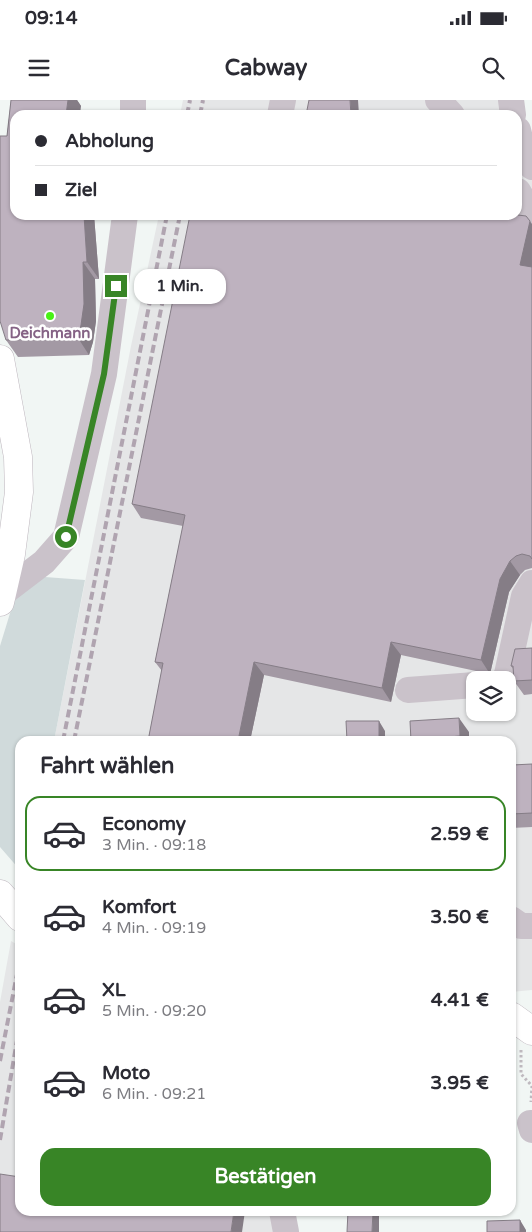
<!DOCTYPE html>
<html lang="de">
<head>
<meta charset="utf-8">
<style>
  :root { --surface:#fff; --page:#f7f7f7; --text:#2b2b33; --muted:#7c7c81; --line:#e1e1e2; --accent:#388526 }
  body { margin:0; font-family:"Varela Round",sans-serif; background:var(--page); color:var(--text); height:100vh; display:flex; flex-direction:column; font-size:19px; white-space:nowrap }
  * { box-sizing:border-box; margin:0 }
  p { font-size:16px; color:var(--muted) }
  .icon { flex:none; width:28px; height:28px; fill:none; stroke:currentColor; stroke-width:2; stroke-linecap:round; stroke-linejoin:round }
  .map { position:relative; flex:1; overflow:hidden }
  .side { position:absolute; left:15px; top:636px; width:501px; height:480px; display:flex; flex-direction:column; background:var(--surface); border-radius:15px; box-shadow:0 1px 4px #0004 }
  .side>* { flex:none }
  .top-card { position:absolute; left:10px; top:10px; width:512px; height:110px; border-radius:15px; box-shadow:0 1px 4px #0004; display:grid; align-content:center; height:110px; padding:0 25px; background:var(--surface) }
  .controls { position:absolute; left:466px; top:571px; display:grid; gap:10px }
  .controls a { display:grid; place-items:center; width:50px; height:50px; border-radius:10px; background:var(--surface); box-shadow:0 1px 4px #0004; font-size:25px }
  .end { position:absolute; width:22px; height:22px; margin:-11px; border:6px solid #388526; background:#fff; box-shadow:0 0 0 2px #fff }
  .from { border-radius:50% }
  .bubble { position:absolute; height:35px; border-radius:15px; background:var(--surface); box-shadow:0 1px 4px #0004; font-size:16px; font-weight:800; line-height:35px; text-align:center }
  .top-card b { display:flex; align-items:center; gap:18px; height:48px; font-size:19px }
  .top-card b+b { border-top:1px solid var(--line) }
  .top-card i { width:12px; height:12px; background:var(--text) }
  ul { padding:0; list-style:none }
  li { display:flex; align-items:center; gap:15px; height:75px; margin:0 10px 8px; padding:0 15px; border:2px solid transparent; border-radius:15px }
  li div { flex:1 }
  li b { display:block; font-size:19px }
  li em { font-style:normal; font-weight:800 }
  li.selected { border-color:var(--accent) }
  li>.icon { width:45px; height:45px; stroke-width:1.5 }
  h2 { padding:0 25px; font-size:22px; line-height:60px }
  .action { display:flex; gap:10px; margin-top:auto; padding:10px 25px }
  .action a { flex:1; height:58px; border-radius:15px; background:var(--accent); color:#fff; font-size:20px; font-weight:800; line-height:58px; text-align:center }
  .status { display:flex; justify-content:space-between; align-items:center; height:35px; padding:0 25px; background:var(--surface); direction:ltr }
  .status svg { height:14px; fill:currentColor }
  header { display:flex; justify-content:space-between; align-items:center; height:65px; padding:0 25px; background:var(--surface); font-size:22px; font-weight:800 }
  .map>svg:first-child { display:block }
  .built { fill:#e5e6e7; fill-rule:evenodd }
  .green { fill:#d0dadb }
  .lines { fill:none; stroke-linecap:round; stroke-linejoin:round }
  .major-casing { stroke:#bdb5bd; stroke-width:29 }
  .path { stroke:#bfb9bf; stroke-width:3; stroke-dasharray:2.5 2.5; stroke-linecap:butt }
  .minor { stroke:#cac2ca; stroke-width:26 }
  .major { stroke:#fff; stroke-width:28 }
  .rail { stroke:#b0a4b0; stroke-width:4; stroke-dasharray:8 4; stroke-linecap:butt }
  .wall { fill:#a399a4 }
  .shaded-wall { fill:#857d86 }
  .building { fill:#beb2bf; stroke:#857d86 }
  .route { stroke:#388526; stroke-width:6 }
  .poi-dot { fill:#48f215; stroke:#fff; stroke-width:2 }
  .labels { text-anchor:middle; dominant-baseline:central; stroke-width:5; stroke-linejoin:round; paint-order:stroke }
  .poi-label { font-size:15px; font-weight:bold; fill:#856285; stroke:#fff }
</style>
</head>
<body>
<div class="status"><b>09:14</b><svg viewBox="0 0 49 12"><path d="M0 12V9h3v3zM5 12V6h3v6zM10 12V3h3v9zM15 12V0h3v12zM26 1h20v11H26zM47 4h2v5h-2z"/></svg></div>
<header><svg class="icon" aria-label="menu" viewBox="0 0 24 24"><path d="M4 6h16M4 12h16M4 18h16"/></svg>Cabway<svg class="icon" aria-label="search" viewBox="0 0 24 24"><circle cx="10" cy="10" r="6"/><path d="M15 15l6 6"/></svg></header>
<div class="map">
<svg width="532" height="1132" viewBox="0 0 532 1132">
  <rect width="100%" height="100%" fill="#f1f6f4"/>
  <!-- built -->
  <path class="built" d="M183,0h334l15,61v829l-21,2v-251h-457l77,-395 28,-131h359v-100h-338zM475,580h33v32h-33z
    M11,841l9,5v265h256l4,21h-280v-230z"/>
  <!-- green -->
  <path class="green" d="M45,477l40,3 -31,161h-34v129l-20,-23v-201l15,-49z"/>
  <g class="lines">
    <!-- major casing -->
    <g class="major-casing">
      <path id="major" d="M0,259l18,98 1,35 -8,62 -11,48
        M0,794l20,23
        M511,916l21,15"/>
    </g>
    <!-- path -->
    <path class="path" d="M521,950v24l11,12 -1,16"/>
    <!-- minor -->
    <path class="minor" d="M133,0v15
      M438,0l14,15
      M511,0l2,15
      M280,15l3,-15
      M518,30l5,20 9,17
      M518,91l14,24
      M2,494l42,-32 22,-25 38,-163 21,-159
      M504,580l3,-6 17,-78 8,-13
      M408,590l67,-5
      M511,819l10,7h11
      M530,1023l2,7
      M282,1111l4,21"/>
    <!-- major -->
    <use href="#major" class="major"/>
    <!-- rail -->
    <path class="rail" d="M187,15l3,-15
      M200,15l3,-15
      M63,641l104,-526
      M74,641l106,-526
      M0,961l20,-102
      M0,1040l20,-117"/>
  </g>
  <!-- wall -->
  <path class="wall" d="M11,0h66l4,6 -66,109h79l5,64h-4l1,42 -3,21 -4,13 -71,2 -12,-17 1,-204z
    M532,124v344l-7,2 -5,5 -11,17 -19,82 -89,-19 -10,47 -127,-27 -14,66h-102l14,-70 -7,-9 28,-136 -42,-8 -9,-14z
    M532,548v46l-8,1 -10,-14v-11l-3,-4z
    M469,632v9h-58z
    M532,664v63l-21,1v-56z"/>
  <!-- shaded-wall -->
  <path class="shaded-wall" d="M68,0h9l4,6 -1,9h-14z
    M350,0h8l1,15h-8z
    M84,115h10l5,64 -12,-17z
    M526,116l6,8v45l-12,-4z
    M83,162l12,17 1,42 -3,21 -4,13 -11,-17z
    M510,461l10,14 -11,17 -19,82 -9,-14 19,-81z
    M391,542l10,13 -10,47 -9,-14z
    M254,562l10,13 -14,66h-12z
    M459,618l10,14v9h-6l-3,-5z
    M379,621l6,10v10h-6z
    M234,1111h11l-3,21h-11z
    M373,1111h6v21h-7z
    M520,1120l6,10v2h-6z"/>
  <!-- building -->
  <path class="building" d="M11,0h57l-2,15h-51v100h69l3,47h-4l1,42 -3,21 -3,13 -72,2 -6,-19v-185h7z
    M309,0h41l1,15h-45z
    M190,115h328l8,1 4,5 -10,44 12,2v292l-2,-3 -8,-2 -6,2 -6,5 -10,18 -19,81 -90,-18 -9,46 -128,-26 -16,79h-90l15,-78 -8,-1 30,-147 -53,-11z
    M532,548v32l-18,1 -1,-15h-2l4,-17z
    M459,618l1,18 -22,2v3h-27l-1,-20z
    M346,621h33v20h-32z
    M532,664v49l-21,1v-42h2l-1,-7z
    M0,1074l20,3v34h214l-3,21h-231z
    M348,1111h25l-1,21h-25z
    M520,1120v12h-33v-11z"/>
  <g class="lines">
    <!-- route -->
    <path class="route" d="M66,437l38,-163 12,-88"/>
  </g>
  <!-- markers -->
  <circle class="poi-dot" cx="50" cy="216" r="5"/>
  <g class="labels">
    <!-- poi labels -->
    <g class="poi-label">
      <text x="50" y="233">Deichmann</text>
    </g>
  </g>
</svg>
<div class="controls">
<a><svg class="icon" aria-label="layers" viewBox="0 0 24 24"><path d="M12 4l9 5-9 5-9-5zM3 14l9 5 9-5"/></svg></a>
</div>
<i class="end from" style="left:66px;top:437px"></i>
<i class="end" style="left:116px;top:186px"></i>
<div class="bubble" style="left:134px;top:169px;width:92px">1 Min.</div>
<div class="top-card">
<b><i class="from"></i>Abholung</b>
<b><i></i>Ziel</b>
</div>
<section class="side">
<h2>Fahrt wählen</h2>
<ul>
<li class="selected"><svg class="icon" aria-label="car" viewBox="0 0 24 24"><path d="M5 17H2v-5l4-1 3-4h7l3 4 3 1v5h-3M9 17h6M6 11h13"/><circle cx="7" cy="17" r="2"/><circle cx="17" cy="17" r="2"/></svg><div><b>Economy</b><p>3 Min. · 09:18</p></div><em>2.59 €</em></li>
<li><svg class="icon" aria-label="car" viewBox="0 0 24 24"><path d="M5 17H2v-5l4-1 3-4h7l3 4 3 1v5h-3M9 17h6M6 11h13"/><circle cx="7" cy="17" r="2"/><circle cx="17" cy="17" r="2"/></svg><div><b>Komfort</b><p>4 Min. · 09:19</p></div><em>3.50 €</em></li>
<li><svg class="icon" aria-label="car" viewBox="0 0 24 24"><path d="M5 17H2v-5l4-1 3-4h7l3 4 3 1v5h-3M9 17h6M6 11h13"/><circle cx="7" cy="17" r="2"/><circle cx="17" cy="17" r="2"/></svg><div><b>XL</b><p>5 Min. · 09:20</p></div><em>4.41 €</em></li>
<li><svg class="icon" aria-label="car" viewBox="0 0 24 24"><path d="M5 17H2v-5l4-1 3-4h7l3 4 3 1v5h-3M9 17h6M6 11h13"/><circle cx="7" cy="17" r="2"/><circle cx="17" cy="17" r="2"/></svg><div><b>Moto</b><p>6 Min. · 09:21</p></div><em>3.95 €</em></li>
</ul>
<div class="action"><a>Bestätigen</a></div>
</section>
</div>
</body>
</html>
